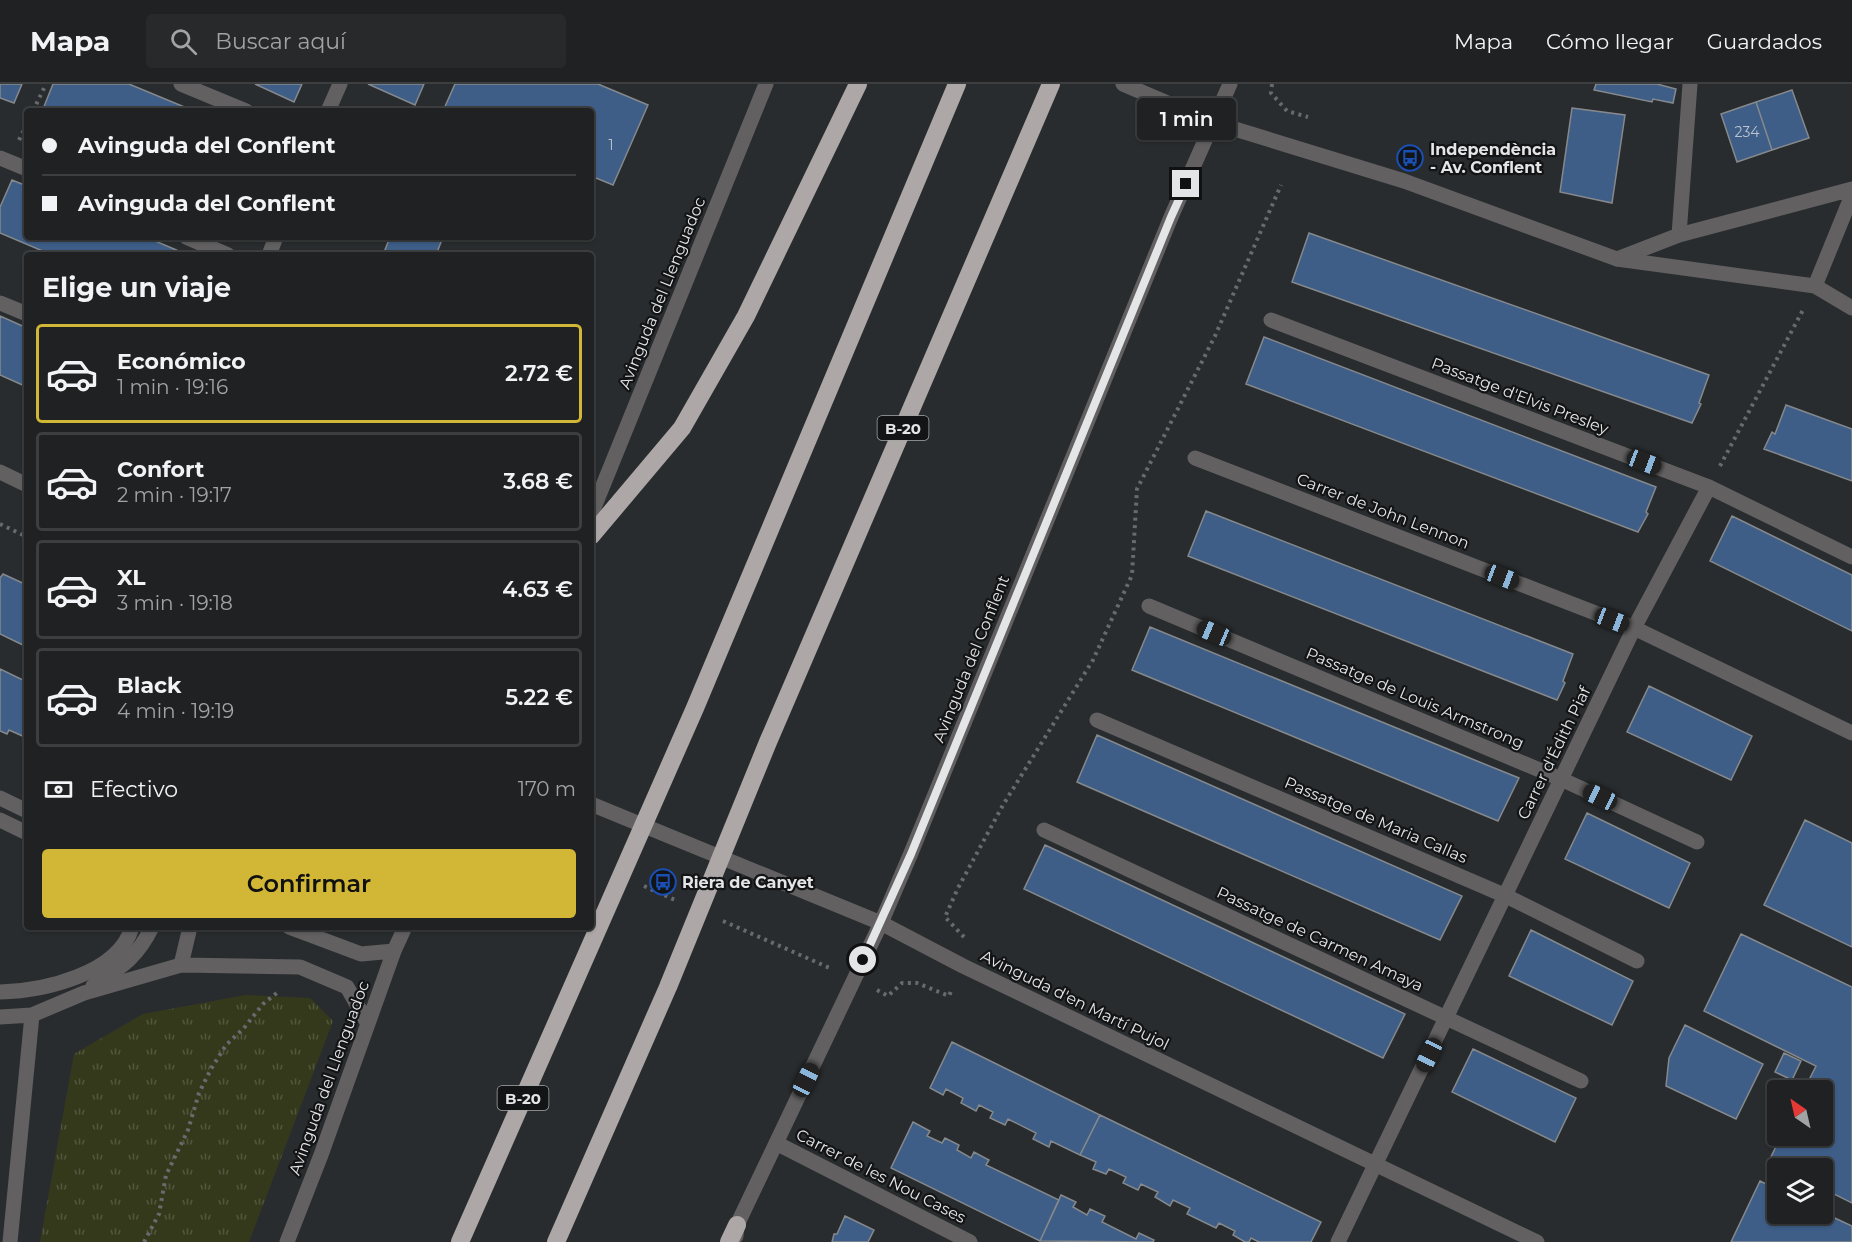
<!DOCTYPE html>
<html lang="es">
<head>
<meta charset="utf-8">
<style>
  :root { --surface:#1f2122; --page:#27292a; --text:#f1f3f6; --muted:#a1a3a5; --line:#3c3e40; --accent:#d2b736 }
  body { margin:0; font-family:Montserrat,sans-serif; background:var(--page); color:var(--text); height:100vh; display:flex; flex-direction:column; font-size:22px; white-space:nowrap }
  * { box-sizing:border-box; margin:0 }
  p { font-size:20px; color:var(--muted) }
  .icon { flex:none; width:33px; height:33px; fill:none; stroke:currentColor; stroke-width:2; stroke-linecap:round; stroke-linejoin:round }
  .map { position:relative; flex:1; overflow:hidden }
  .side { position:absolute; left:24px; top:168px; width:570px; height:678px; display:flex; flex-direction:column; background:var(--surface); border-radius:6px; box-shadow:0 2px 4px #0004,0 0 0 2px var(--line) }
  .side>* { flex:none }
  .hud { position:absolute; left:24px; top:24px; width:570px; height:132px; border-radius:6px; box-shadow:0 2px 4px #0004,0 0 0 2px var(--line); display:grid; align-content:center; height:132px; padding:0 18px; background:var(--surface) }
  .needle { width:39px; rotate:326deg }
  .tools { position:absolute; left:1767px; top:996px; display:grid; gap:12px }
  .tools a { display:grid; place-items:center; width:66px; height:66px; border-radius:6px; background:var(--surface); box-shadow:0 2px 4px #0004,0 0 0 2px var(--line); font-size:30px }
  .end { position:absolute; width:27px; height:27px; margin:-14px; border:8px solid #e4e5e7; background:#111; box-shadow:0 0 0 3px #111 }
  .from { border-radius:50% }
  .bubble { position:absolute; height:42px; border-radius:6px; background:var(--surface); box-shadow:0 2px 4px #0004,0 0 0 2px var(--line); font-size:20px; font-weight:600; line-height:42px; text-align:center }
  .car { position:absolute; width:18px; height:36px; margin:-18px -9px; border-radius:8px; box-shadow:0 0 4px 2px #0007; background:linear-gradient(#222 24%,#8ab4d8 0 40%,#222 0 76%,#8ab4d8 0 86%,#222 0) }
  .hud b { display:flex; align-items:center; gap:21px; height:57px; font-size:22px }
  .hud b+b { border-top:2px solid var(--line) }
  .hud i { width:15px; height:15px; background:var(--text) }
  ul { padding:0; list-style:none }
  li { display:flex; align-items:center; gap:18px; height:99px; margin:0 12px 9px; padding:0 6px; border:3px solid var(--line); border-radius:6px }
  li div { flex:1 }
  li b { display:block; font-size:22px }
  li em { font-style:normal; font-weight:600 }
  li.current { border-color:var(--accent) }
  li>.icon { width:54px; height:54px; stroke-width:1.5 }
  h2 { padding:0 18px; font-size:27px; line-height:72px }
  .pay { display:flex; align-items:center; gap:15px; height:66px; padding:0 18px; font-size:22px }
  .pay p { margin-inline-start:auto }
  .action { display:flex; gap:12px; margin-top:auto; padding:12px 18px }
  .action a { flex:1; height:69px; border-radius:6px; background:var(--accent); color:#111; font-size:24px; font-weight:600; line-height:69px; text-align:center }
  header { display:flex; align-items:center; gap:36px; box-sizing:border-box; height:84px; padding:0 30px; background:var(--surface); border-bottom:2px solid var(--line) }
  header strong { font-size:28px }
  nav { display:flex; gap:33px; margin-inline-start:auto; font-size:21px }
  .search { width:420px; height:54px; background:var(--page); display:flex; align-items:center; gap:15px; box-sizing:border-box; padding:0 21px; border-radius:6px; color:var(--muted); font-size:22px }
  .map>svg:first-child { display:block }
  .grass { fill:url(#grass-tufts) }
  .building { fill:#3e5e87; stroke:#86898c; stroke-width:1.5 }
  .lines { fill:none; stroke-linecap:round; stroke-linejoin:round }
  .path { stroke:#686b6d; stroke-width:4; stroke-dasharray:3 4.5; stroke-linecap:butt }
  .service { stroke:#626060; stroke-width:15 }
  .pedestrian { stroke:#626060; stroke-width:15 }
  .minor { stroke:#626060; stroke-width:15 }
  .tertiary { stroke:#626060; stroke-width:15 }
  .motorway { stroke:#ada8a7; stroke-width:18 }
  .route { stroke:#e4e5e7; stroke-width:8 }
  .labels { text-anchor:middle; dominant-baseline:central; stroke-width:4.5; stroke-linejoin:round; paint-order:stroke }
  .number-label { font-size:14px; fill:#bac3cf }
  .shield { fill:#131415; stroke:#a5a6a8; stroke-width:1.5 }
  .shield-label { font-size:15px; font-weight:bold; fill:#e4e5e7 }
  .poi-label { font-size:16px; font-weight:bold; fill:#e4e5e7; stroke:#131415; text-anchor:start }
  .street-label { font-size:16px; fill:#e4e5e7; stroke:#131415 }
</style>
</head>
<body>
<header>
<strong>Mapa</strong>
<div class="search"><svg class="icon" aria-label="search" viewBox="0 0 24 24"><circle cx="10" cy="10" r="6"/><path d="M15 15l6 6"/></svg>Buscar aquí</div>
<nav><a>Mapa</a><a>Cómo llegar</a><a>Guardados</a></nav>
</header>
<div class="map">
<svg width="1852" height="1158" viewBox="0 0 1852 1158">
  <defs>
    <pattern id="grass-tufts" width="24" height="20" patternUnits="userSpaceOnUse" patternTransform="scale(1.5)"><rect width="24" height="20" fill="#35391c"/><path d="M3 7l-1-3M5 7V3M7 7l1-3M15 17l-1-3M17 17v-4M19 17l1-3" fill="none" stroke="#52563d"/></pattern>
  </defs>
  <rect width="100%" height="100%" fill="#292c2e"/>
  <!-- grass -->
  <path class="grass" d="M246,911l64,3 23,23 -84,221h-209l34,-188 69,-40z"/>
  <!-- building -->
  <path class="building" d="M0,0h22l-8,19 -14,-5z
    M53,0h76l65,27h-146l-5,-2z
    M255,0h47l-8,18z
    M368,0h56l-9,21z
    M455,0h143l50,21 -35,80 -22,-9v-65h-148z
    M1596,0h61l19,5 -3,14 -20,-4 -1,3 -58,-12z
    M1792,6l17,48 -37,12 -16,-48z
    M1756,18l16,48 -35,12 -16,-48z
    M1572,24l53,7 -13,88 -52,-11z
    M12,96l15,6v51h119l42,18h-136l-52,-22v-26z
    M1309,149l400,142 -10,28 2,1 -9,19 -400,-141z
    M390,153h53l-7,18h-53z
    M0,232l27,12v59l-27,-12z
    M1264,253l392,150 -10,25 2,2 -10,18 -392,-148z
    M1786,321l66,24v52l-88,-32 8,-17 3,2z
    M1206,427l367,143 -10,27 2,2 -8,17 -369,-144z
    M1732,432l120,59v56l-142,-70z
    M3,490l24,11v62l-27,-13v-56z
    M1150,543l327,134 42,17 -21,43 -366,-151z
    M0,585l27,13v62l-2,-1 2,-5 -18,-8 -2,4 -7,-3z
    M1649,602l103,50 -21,44 -104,-48z
    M1097,651l365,161 -22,44 -363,-158z
    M1587,729l103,50 -21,45 -104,-49z
    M1805,736l47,23v104l-88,-42z
    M1045,761l360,169 -22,44 -359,-169z
    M1531,846l102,51 -21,44 -103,-49z
    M1741,850l111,53v216l-30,-15v-20h-39l-14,-7 12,-25h41v-46h-18l12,-24 -112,-55z
    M1685,941l78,39 -27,55 -70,-33 3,-28z
    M952,958l148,73 -20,40 -29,-14 -2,6 -16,-8 3,-6 -28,-14 -3,6 -15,-7 3,-6 -14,-7 -3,6 -15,-8 2,-5 -17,-9 -3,6 -13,-7z
    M1473,965l103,49 -21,44 -103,-50z
    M1784,969l17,8 -9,19 -17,-8z
    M1100,1031l221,107 -10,20h-52l-8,-4 -2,4h-4l-12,-7 2,-4 -16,-8 -3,5 -29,-14 3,-6 -17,-8 -3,6 -15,-9 3,-5 -17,-8 -3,6 -15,-7 3,-6 -17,-8 -3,5 -13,-5 3,-7 -16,-7z
    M913,1038l17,9 -3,5 15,7 3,-5 14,7 -2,5 14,8 3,-6 15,8 -3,5 73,35 -19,41 -149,-73z
    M1760,1097l18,9v24h44v-2l30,14v16h-121z
    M1061,1111l15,7 -3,5 14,8 3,-6 15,7 -3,6 34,17 3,-6 15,7 -1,2 -113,-1z
    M845,1132l29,14 -6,12h-36l2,-8h3z"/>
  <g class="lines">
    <!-- path -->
    <path class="path" d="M1272,0l-1,9 16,18 21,6
      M33,27l13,-27
      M19,56l8,-16
      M1720,382l84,-158
      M0,440l27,13
      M644,802l31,14
      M723,837l109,48
      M964,853l-19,-20 13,-29 45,-83 90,-145 39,-85 5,-86 78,-153 66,-151
      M877,906l11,6 14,-13h15l32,13 3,-7
      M144,1158l15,-28 7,-39 22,-45 11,-37 12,-24 15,-24 18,-17 19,-24 15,-12"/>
    <!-- service -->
    <path class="service" d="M1271,236l438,167 143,70
      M1149,522l412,173 136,63
      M1097,636l409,176 131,65
      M1044,746l537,251"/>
    <!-- pedestrian -->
    <path class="pedestrian" d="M0,736l27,13
      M0,908c43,-1 119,-18 132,-65
      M1338,1158l37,-77"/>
    <!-- minor -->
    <path class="minor" d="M181,0l65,27
      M328,27l12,-27
      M0,74l27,11
      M1679,151l11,-151
      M186,153l42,18
      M269,171l7,-18
      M1617,175l62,-24 173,-46
      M1815,202l37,-91
      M0,219l27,11
      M1195,374l439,170 218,105
      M0,388l27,13
      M591,431l175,-431
      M0,714l27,13
      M591,720l290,119 82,43 574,276
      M289,843l72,27 33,-3
      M181,881l9,-38
      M93,902c28,-19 44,-28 59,-59
      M0,933l32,-2 52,-22 97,-28 119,2 47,20 21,37
      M776,1059l194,99
      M1375,1081l259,-537 75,-141
      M736,1152l1,-11 144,-302 30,-70 260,-636 59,-133
      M10,1158l22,-227
      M287,1158l34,-87 73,-204 11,-24"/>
    <!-- tertiary -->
    <path class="tertiary" d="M1123,0l89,38 192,59 213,78 198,27 37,22"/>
    <!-- motorway -->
    <path class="motorway" d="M591,452l91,-108 64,-112 112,-232
      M460,1158l235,-534 262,-624
      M556,1158l112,-255 100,-245 283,-658
      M729,1158l8,-17"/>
  </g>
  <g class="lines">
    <!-- route -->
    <path class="route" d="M863,876l48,-106 260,-637 15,-33"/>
  </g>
  <!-- icons -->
  <defs>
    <g id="bus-ring" transform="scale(1.35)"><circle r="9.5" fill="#131415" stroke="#1a4fb4" stroke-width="1.5"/><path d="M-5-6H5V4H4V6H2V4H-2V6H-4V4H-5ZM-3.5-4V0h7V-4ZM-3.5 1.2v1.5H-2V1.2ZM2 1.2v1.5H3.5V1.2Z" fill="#1a4fb4"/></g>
  </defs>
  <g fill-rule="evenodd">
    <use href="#bus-ring" x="1410" y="74"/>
    <use href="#bus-ring" x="663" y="798"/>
  </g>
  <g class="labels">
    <!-- number labels -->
    <g class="number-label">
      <text x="1747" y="48">234</text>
      <text x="611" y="61">1</text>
    </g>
    <!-- shield labels -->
    <g class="shield">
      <rect x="877.5" y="332" width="51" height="24" rx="4.5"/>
      <rect x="497.5" y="1002" width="51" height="24" rx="4.5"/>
    </g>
    <g class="shield-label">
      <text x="903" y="344">B-20</text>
      <text x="523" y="1014">B-20</text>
    </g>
    <!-- poi labels -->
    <g class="poi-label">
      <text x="1430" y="65">Independència<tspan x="1430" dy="18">- Av. Conflent</tspan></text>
      <text x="682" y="798">Riera de Canyet</text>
    </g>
    <!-- street labels -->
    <g class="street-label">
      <text transform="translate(662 209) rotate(-68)">Avinguda del Llenguadoc</text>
      <text transform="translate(1520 312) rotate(21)">Passatge d'Elvis Presley</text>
      <text transform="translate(1383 427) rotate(21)">Carrer de John Lennon</text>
      <text transform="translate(971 575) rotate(-68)">Avinguda del Conflent</text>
      <text transform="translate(1415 614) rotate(23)">Passatge de Louis Armstrong</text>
      <text transform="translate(1554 669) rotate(-64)">Carrer d'Édith Piaf</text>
      <text transform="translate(1376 736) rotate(23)">Passatge de Maria Callas</text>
      <text transform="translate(1320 855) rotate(25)">Passatge de Carmen Amaya</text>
      <text transform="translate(1075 916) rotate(26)">Avinguda d'en Martí Pujol</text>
      <text transform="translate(329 994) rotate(-70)">Avinguda del Llenguadoc</text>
      <text transform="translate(881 1092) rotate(27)">Carrer de les Nou Cases</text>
    </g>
  </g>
</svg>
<div class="tools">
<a><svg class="needle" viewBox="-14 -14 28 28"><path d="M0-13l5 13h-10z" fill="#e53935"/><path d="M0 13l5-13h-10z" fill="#a1a3a5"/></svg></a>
<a><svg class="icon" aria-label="layers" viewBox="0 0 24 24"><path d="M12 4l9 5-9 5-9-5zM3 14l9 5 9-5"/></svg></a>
</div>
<i class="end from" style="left:863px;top:876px"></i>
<i class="end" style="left:1186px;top:100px"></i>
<div class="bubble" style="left:1137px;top:14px;width:99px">1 min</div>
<i class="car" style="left:1644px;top:378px;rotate:111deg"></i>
<i class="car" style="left:1502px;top:493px;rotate:111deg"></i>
<i class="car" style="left:1612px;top:536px;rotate:111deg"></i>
<i class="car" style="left:1214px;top:549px;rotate:293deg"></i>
<i class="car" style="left:1600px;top:713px;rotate:295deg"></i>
<i class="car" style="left:1429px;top:971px;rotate:205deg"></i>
<i class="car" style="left:806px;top:996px;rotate:26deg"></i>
<div class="hud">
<b><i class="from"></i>Avinguda del Conflent</b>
<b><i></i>Avinguda del Conflent</b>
</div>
<section class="side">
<h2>Elige un viaje</h2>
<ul>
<li class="current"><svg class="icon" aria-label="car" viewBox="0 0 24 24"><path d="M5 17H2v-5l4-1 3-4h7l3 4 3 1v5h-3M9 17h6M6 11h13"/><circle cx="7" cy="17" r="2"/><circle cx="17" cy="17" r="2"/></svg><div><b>Económico</b><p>1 min · 19:16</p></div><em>2.72 €</em></li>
<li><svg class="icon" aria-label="car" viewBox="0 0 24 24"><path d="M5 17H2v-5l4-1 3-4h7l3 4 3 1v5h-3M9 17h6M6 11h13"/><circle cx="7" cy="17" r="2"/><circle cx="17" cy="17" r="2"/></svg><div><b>Confort</b><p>2 min · 19:17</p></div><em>3.68 €</em></li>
<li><svg class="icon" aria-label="car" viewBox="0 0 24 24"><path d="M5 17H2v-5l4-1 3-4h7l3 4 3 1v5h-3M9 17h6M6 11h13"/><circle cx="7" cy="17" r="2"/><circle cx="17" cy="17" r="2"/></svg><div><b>XL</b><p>3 min · 19:18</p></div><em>4.63 €</em></li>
<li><svg class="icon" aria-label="car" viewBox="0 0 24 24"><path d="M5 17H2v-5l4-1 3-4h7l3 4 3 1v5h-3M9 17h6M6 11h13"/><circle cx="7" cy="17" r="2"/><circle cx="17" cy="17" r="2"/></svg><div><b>Black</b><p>4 min · 19:19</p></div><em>5.22 €</em></li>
</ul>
<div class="pay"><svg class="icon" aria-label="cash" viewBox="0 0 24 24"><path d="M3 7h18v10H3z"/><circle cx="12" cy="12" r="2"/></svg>Efectivo<p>170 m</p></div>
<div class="action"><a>Confirmar</a></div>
</section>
</div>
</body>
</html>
